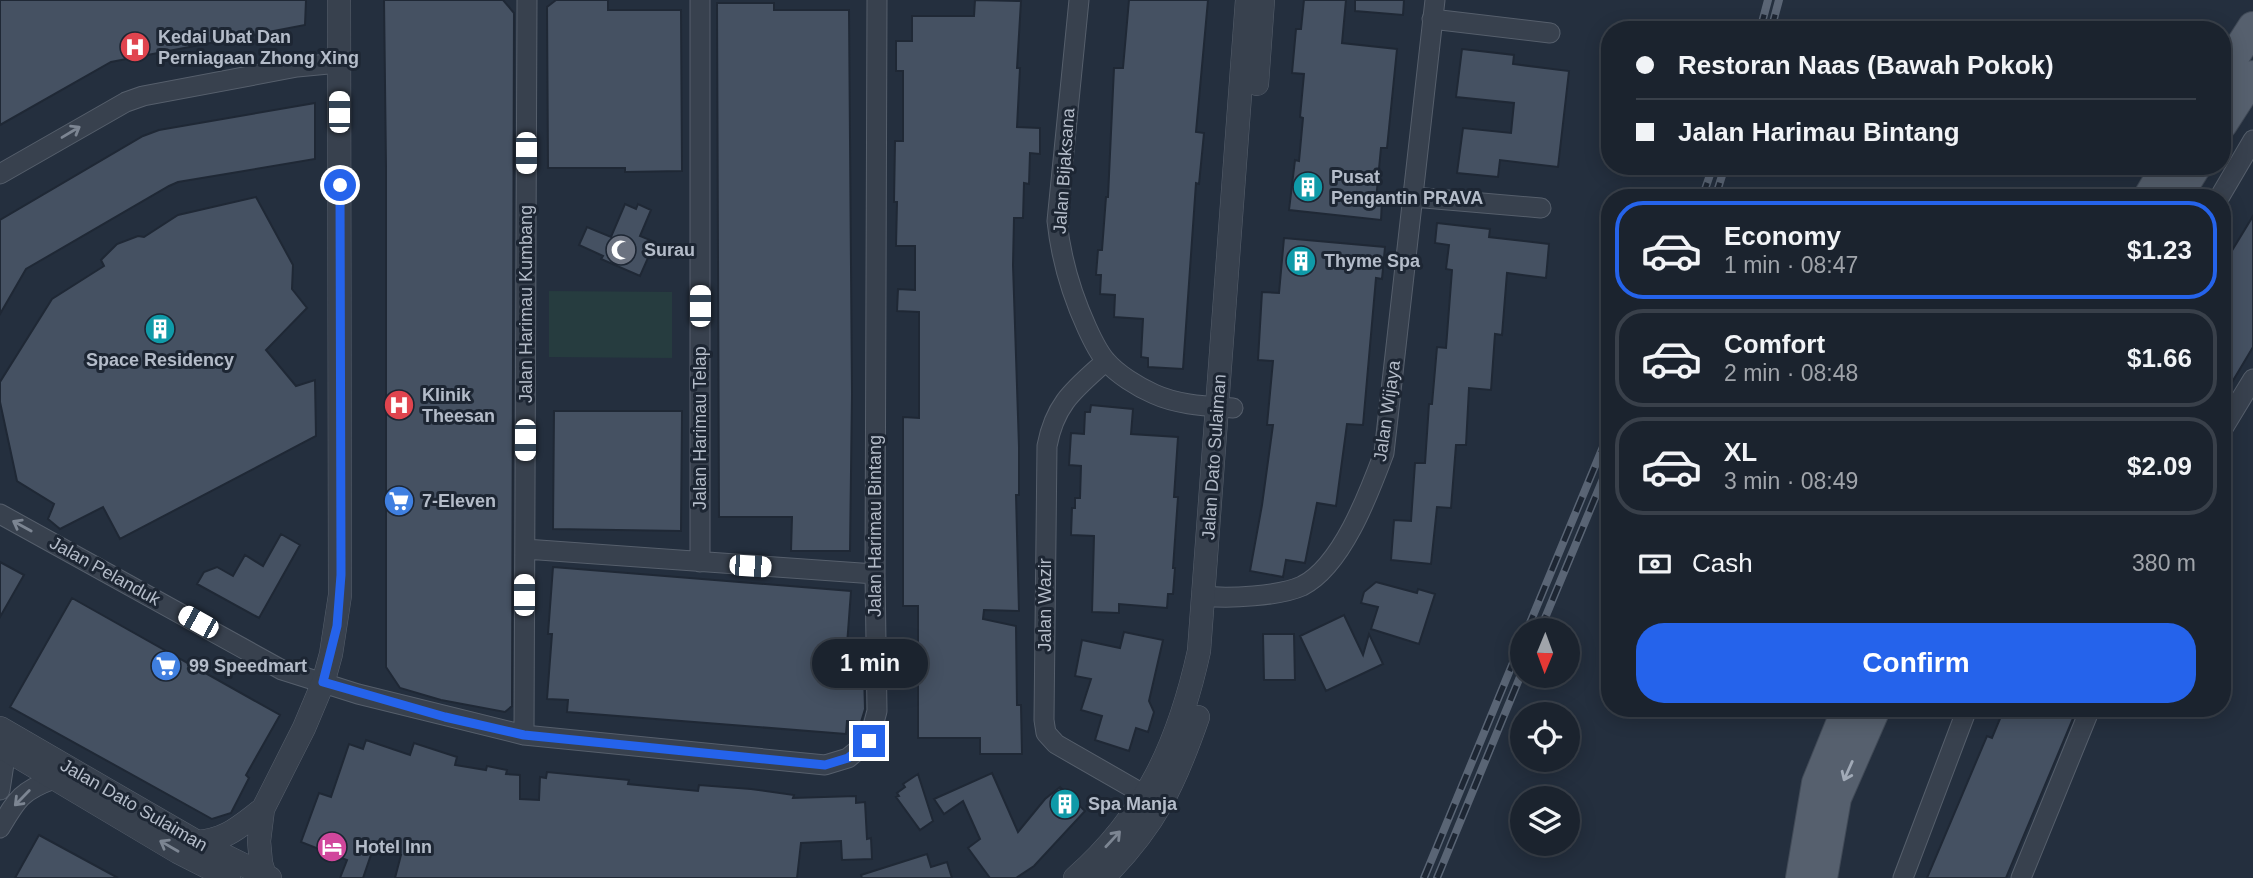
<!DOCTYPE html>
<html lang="en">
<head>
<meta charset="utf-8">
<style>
  :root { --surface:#1b232e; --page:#282f3a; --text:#f1f3f6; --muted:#a0a4aa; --line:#39404a; --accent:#2563eb }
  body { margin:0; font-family:Arial,sans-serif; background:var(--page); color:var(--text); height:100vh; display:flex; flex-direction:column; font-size:26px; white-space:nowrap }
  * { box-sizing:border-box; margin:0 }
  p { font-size:23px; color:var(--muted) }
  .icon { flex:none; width:38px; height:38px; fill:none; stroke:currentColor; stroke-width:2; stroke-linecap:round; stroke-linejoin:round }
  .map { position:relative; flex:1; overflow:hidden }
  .sheet { position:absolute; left:1601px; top:189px; width:630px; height:528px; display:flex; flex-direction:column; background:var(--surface); border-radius:28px; box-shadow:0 4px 18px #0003,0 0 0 2px var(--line) }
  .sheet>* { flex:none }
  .guide { position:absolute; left:1601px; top:21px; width:630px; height:154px; border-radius:28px; box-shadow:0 4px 18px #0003,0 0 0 2px var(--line); display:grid; align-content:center; height:154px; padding:0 35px; background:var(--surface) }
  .needle { width:46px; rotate:181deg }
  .buttons { position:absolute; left:1510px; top:618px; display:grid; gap:14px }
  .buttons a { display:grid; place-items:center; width:70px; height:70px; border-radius:50%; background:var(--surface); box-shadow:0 4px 18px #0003,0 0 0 2px var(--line); font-size:35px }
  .end { position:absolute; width:32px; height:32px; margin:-16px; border:9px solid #2563eb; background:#fff; box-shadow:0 0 0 4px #fff }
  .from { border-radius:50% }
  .bubble { position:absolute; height:49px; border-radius:24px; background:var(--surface); box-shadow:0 4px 18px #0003,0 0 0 2px var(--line); font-size:23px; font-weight:600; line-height:49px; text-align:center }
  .car { position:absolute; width:21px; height:42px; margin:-21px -10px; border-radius:9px; box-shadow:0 0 5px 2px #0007; background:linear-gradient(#fff 24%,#345 0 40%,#fff 0 76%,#345 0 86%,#fff 0) }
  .guide b { display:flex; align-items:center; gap:24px; height:66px; font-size:26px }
  .guide b+b { border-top:2px solid var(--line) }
  .guide i { width:18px; height:18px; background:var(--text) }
  ul { padding:12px 0 0; list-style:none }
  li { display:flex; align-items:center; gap:21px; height:98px; margin:0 14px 10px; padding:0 21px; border:4px solid var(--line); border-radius:28px }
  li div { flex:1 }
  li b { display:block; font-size:26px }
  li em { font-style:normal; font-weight:600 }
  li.active { border-color:var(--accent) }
  li>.icon { width:63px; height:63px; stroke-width:1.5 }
  .pay { display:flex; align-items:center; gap:18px; height:77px; padding:0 35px; font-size:26px }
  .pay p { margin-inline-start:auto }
  .action { display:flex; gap:14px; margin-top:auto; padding:14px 35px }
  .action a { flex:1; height:80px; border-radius:28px; background:var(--accent); color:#fff; font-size:28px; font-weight:600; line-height:80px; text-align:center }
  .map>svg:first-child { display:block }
  .green { fill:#263c3f }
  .building { fill:#455162; stroke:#1f2835; stroke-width:2 }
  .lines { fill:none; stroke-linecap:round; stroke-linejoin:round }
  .minor-casing { stroke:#565f6c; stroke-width:21 }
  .tertiary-casing { stroke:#565f6c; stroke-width:24 }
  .primary-casing { stroke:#414a57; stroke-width:32 }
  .minor { stroke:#38414e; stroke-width:19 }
  .tertiary { stroke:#38414e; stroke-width:23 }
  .primary { stroke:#56606e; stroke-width:30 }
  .rail-casing { stroke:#5a6575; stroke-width:8 }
  .rail { stroke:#1d2633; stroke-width:5; stroke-dasharray:16; stroke-linecap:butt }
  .oneway { stroke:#7c8592 }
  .oneway2 { stroke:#a1aab7 }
  .route { stroke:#2563eb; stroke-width:9 }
  .labels { text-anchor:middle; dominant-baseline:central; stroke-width:6; stroke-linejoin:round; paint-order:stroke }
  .poi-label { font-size:18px; font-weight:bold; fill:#b4bcc9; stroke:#1d2633; text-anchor:start }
  .street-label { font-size:18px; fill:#b4bcc9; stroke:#1d2633 }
</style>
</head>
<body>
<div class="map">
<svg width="2253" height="878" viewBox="0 0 2253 878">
  <rect width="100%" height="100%" fill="#242f3e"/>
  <!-- green -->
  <path class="green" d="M549,291l123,1v66l-123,-1z"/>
  <!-- building -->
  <path class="building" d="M0,0h306l-1,25 -194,37 -111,63z
    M384,0h119l11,13 -2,693 -7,6 -64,-12 -41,-12 -14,-21v-500z
    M556,0h52v10h73l1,161 -57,1v-4h-77l-1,-161z
    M975,0l46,1 -4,67h3l-3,59 23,1v26l-10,-1 -1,31 -5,-1 -1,35h-9l-1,47 6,182v48h-3l3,116 -35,-1 -1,9 33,7 1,79h4l1,49h-42v-16h-62v-132h-15v-189l16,1v-106l-22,-1 1,-22 17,1v-44h-19l1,-44h-3l1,-61h8v-70h-7v-30h16v-25h62z
    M1129,0h79l-12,132 8,1 -5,51 -3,-1 -13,186 -35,-2v-9l-7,-1 2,-38 -29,-2 1,-22 -15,-1 1,-19h-5l2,-25h4l4,-53h2l6,-129h9z
    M1304,0h42l-4,43 55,6 -10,99h-6l-5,52h6l-1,20 -92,-10 6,-50 4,1 4,-43 -3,-1 4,-43 -12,-1 4,-44h5z
    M1355,0h49l-1,15 -48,-4z
    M717,3h57v7h75l3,384 -2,157h-59l1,-34h-73z
    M1462,49l52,6 -1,9 56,7 -11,96 -58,-7 -2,17 -41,-4 6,-45 48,5 3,-30 -58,-6z
    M315,103v56l-137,23 -9,4 -143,83 -26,45v-94l143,-84 16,-6z
    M256,197l37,68 -1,24 15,19 -41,42 30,36 19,-6 1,56 -196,103 -17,-32 -43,22 -12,-10 6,-15 -37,-23 -17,-79v-20l52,-83 52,-33 -3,-6 16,-16 21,-8 6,1 34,-22z
    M625,204l11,5 2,-5 13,6 -11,26 15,6 -15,34 -39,-17 2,-3 -24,-11 8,-18 24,10z
    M2253,216v131l-31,52v-132z
    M1437,223l53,6 -1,8 60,7 -3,34 -39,-5 -5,62 -7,-1 -4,56 -22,-2 -3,57h-10l-5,63 -14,-1 -6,57 -40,-4 3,-40 17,1 4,-58h10l4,-59h3l5,-57 9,1 6,-78 -6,-1 3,-24 -14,-2z
    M1284,238l101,9 -3,32 -6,-1 -13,147 -16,-1 -11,82 -19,-3 -12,60 -19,-3 -3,17 -33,-6 12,-66 11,-80h-6l6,-64 -15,-1 4,-68 17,1z
    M1091,405l42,4 -2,25 47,3 -4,60h4l-5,71h2l-2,26h-5l-1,14 -48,-4v9l-27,-1 2,-76 -23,-1 1,-27h3v-10h5l1,-32 -12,-1 2,-32 13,1 1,-22h5z
    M554,411h128l-1,120 -128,-2z
    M281,534l19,11 -41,73 -62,-34 7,-12 13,-5 16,9 12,-21 18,11z
    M0,562l24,13 -24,42z
    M553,567l298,24 -6,81 19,2 1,35 -4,13 -14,-1 -1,13 -279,-22 1,-12 -21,-1 5,-65h-4z
    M1376,582l41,11 1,-4 17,5 -16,50 -48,-15 7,-22 -17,-4 3,-11z
    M72,598l208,117 -34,60 3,3 -18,35 -19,6 -202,-112z
    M1344,615l19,40 6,-21 14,30 -57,27 -26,-55z
    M1124,632l39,8 -14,61 5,11 -6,20 -12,-4 -7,23 -34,-11 7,-24 -21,-6 10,-31 -16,-3 7,-36 38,8z
    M1263,634h31l1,46h-31z
    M2004,709h73l-71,169h-79l60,-142 5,2z
    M366,740l44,15 4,-12 43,14 -2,8 31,5 1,-4 20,4 -1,4 14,1v24l19,1 1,-23 6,1 1,-6 82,8 -1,4 70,7 1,-6 52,4 43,6 -1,3 63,-2v7l9,-1 2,37 4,-1 1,21 -30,1 -1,-19 -40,2 -4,35h-402l6,-23 -27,-9 -11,32h-23l7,-18 -46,-18 18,-49 12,4 18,-53 14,5z
    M992,773l26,59 27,-33 15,-12 25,24 -51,55 -18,12h-26l-22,-30 12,-9 -17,-38 -19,13 -10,-15z
    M918,774l15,47 -13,9 -24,-33 3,-1 -2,-3 8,-6 -2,-3z
    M39,835l79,43h-103z
    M927,854l4,13 16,-5 5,16h-90l-1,-3z"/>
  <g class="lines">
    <!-- minor casing -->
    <g class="minor-casing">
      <path id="minor" d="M700,0v562
        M1079,0l-22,221c4,38 14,72 30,107 5,11 11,24 19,33 11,13 32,26 48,33 24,11 52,12 79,14
        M1432,19l118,14
        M0,174l126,-72 17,-6 154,-29 42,-4
        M1413,197l128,11
        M2219,198l34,-58
        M1106,361c-31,28 -51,42 -59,85l-3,274 2,13 10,11 101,58
        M2222,430l31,-51
        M0,514l282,156 76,24 166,41 301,30 23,-7 21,-17 8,-30 -2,-137 2,-574
        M525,549l350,25
        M1204,596c24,3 76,0 98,-10 40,-20 67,-93 82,-133l51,-453
        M524,735l3,-735
        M0,790l4,-26 -3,-18
        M0,828c17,-29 21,-37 54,-49
        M1903,878l64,-169
        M2021,878l69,-169"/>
    </g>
    <!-- tertiary casing -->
    <g class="tertiary-casing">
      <path id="tertiary" d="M1257,84l6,-84
        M0,728l197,114 73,36
        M0,746l178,106 51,26
        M197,842c30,-2 43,-16 66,-33
        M265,876l-4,-13 -2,-22 4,-32 41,-81 19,-45 8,-29 9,-59 -1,-595
        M1075,878c71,-62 104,-136 124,-227l48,-651
        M1103,878c52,-52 71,-92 95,-161"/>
    </g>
    <!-- primary casing -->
    <g class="primary-casing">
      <path id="primary" d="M2222,75l31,-48
        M2222,124l31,-48
        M2148,198l19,-32
        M2176,198l20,-32
        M1801,878l16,-95 30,-74
        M1822,878l14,-80 39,-89"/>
    </g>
    <!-- minor -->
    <use href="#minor" class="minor"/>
    <!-- tertiary -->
    <use href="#tertiary" class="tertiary"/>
    <!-- primary -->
    <use href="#primary" class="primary"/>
    <!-- rail casing -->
    <g class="rail-casing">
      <path id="rail" d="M1760,30l8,-30
        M1771,30l8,-30
        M1702,198l11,-32
        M1715,198l10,-32
        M1527,630l83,-200
        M1540,630l70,-168
        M1424,878l98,-237
        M1437,878l85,-206"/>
    </g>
    <!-- rail -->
    <use href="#rail" class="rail"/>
  </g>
  <!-- one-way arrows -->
  <defs><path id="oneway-shaft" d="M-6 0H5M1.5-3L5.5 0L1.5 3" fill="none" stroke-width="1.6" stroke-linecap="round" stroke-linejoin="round" transform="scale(1.75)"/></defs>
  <g class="oneway">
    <use href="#oneway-shaft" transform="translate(71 132) rotate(-31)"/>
    <use href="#oneway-shaft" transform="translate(22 526) rotate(-151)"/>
    <use href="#oneway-shaft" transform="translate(22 798) rotate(134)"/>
    <use href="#oneway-shaft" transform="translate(1113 839) rotate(-47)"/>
    <use href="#oneway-shaft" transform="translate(169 846) rotate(-150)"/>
  </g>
  <use class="oneway2" href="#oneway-shaft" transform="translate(1848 771) rotate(114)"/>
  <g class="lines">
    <!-- route -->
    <path class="route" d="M340,185l1,390 -4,51 -14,56 122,35 79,18 301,30 23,-7 21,-17"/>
  </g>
  <!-- icons -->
  <defs>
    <g id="hospital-disc" transform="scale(1.575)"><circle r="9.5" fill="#e0444e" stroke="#1d2633"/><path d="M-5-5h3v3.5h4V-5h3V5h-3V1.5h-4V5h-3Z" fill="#fff"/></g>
    <g id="building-disc" transform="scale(1.575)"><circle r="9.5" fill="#0f9aa8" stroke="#1d2633"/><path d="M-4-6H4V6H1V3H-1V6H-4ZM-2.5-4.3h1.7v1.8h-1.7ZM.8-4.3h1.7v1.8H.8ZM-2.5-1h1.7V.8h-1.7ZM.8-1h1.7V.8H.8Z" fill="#fff"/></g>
    <g id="mosque-disc" transform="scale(1.575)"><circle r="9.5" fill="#6b7280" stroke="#1d2633"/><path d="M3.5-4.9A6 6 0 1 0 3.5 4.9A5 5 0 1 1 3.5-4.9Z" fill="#fff"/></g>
    <g id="supermarket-disc" transform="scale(1.575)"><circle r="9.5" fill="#3f7fe0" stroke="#1d2633"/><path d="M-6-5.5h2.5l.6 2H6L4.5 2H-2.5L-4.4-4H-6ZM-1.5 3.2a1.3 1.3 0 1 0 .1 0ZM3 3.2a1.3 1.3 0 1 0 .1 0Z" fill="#fff"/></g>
    <g id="hotel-disc" transform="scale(1.575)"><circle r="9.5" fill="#d1479c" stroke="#1d2633"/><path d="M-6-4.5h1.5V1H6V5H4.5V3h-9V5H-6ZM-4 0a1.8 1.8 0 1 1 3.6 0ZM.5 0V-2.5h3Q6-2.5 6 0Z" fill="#fff"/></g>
  </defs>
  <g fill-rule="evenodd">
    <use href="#hospital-disc" x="135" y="47"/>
    <use href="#building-disc" x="1308" y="187"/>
    <use href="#mosque-disc" x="621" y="250"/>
    <use href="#building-disc" x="1301" y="261"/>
    <use href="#building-disc" x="160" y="329"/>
    <use href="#hospital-disc" x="399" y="405"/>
    <use href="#supermarket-disc" x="399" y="501"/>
    <use href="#supermarket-disc" x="166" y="666"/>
    <use href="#building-disc" x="1065" y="804"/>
    <use href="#hotel-disc" x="332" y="847"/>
  </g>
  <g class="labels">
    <!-- poi labels -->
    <g class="poi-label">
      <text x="158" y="37">Kedai Ubat Dan<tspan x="158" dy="21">Perniagaan Zhong Xing</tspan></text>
      <text x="1331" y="177">Pusat<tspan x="1331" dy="21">Pengantin PRAVA</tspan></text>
      <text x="644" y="250">Surau</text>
      <text x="1324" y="261">Thyme Spa</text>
      <text x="160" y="360" text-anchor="middle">Space Residency</text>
      <text x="422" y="395">Klinik<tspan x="422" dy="21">Theesan</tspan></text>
      <text x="422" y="501">7-Eleven</text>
      <text x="189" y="666">99 Speedmart</text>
      <text x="1088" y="804">Spa Manja</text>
      <text x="355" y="847">Hotel Inn</text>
    </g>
    <!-- street labels -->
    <g class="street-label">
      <text transform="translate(1064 171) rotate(-86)">Jalan Bijaksana</text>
      <text transform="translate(526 304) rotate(-90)">Jalan Harimau Kumbang</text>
      <text transform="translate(1387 411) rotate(-82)">Jalan Wijaya</text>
      <text transform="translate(700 428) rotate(-90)">Jalan Harimau Telap</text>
      <text transform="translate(1214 457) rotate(-86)">Jalan Dato Sulaiman</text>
      <text transform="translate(875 526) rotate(-90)">Jalan Harimau Bintang</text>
      <text transform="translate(105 571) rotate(29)">Jalan Pelanduk</text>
      <text transform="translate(1045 605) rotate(-90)">Jalan Wazir</text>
      <text transform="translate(134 805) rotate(30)">Jalan Dato Sulaiman</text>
    </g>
  </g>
</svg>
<div class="buttons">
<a><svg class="needle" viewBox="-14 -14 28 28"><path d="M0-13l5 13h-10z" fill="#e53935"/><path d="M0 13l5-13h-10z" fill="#a0a4aa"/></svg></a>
<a><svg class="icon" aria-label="locate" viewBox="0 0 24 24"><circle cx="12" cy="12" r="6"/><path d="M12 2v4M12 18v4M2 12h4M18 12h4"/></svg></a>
<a><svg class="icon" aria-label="layers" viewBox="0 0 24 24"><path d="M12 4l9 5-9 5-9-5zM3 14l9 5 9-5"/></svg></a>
</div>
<i class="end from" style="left:340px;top:185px"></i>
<i class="end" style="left:869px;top:741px"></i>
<div class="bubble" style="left:812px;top:639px;width:116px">1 min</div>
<i class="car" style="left:339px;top:112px;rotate:0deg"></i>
<i class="car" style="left:526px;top:153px;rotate:180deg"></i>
<i class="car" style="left:700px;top:306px;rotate:0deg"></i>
<i class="car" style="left:525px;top:440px;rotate:180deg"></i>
<i class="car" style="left:750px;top:566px;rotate:94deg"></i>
<i class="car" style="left:524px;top:595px;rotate:0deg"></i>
<i class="car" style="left:198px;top:622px;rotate:299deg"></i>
<div class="guide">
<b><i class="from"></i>Restoran Naas (Bawah Pokok)</b>
<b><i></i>Jalan Harimau Bintang</b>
</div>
<section class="sheet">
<ul>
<li class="active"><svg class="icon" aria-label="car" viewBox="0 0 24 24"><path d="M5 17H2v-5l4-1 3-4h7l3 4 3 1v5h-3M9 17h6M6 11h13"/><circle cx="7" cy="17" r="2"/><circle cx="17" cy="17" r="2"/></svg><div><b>Economy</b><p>1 min · 08:47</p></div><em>$1.23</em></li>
<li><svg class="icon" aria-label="car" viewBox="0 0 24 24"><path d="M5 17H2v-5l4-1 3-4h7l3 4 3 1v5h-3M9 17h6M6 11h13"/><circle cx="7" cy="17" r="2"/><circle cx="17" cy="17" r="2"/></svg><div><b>Comfort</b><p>2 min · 08:48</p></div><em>$1.66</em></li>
<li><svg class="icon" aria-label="car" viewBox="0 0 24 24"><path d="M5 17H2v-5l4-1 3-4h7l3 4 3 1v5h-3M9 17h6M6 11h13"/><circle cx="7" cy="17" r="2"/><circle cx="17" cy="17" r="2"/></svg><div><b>XL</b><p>3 min · 08:49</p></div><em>$2.09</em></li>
</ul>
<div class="pay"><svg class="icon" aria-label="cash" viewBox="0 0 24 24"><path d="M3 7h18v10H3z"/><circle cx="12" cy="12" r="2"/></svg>Cash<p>380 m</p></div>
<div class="action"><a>Confirm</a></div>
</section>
</div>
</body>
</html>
